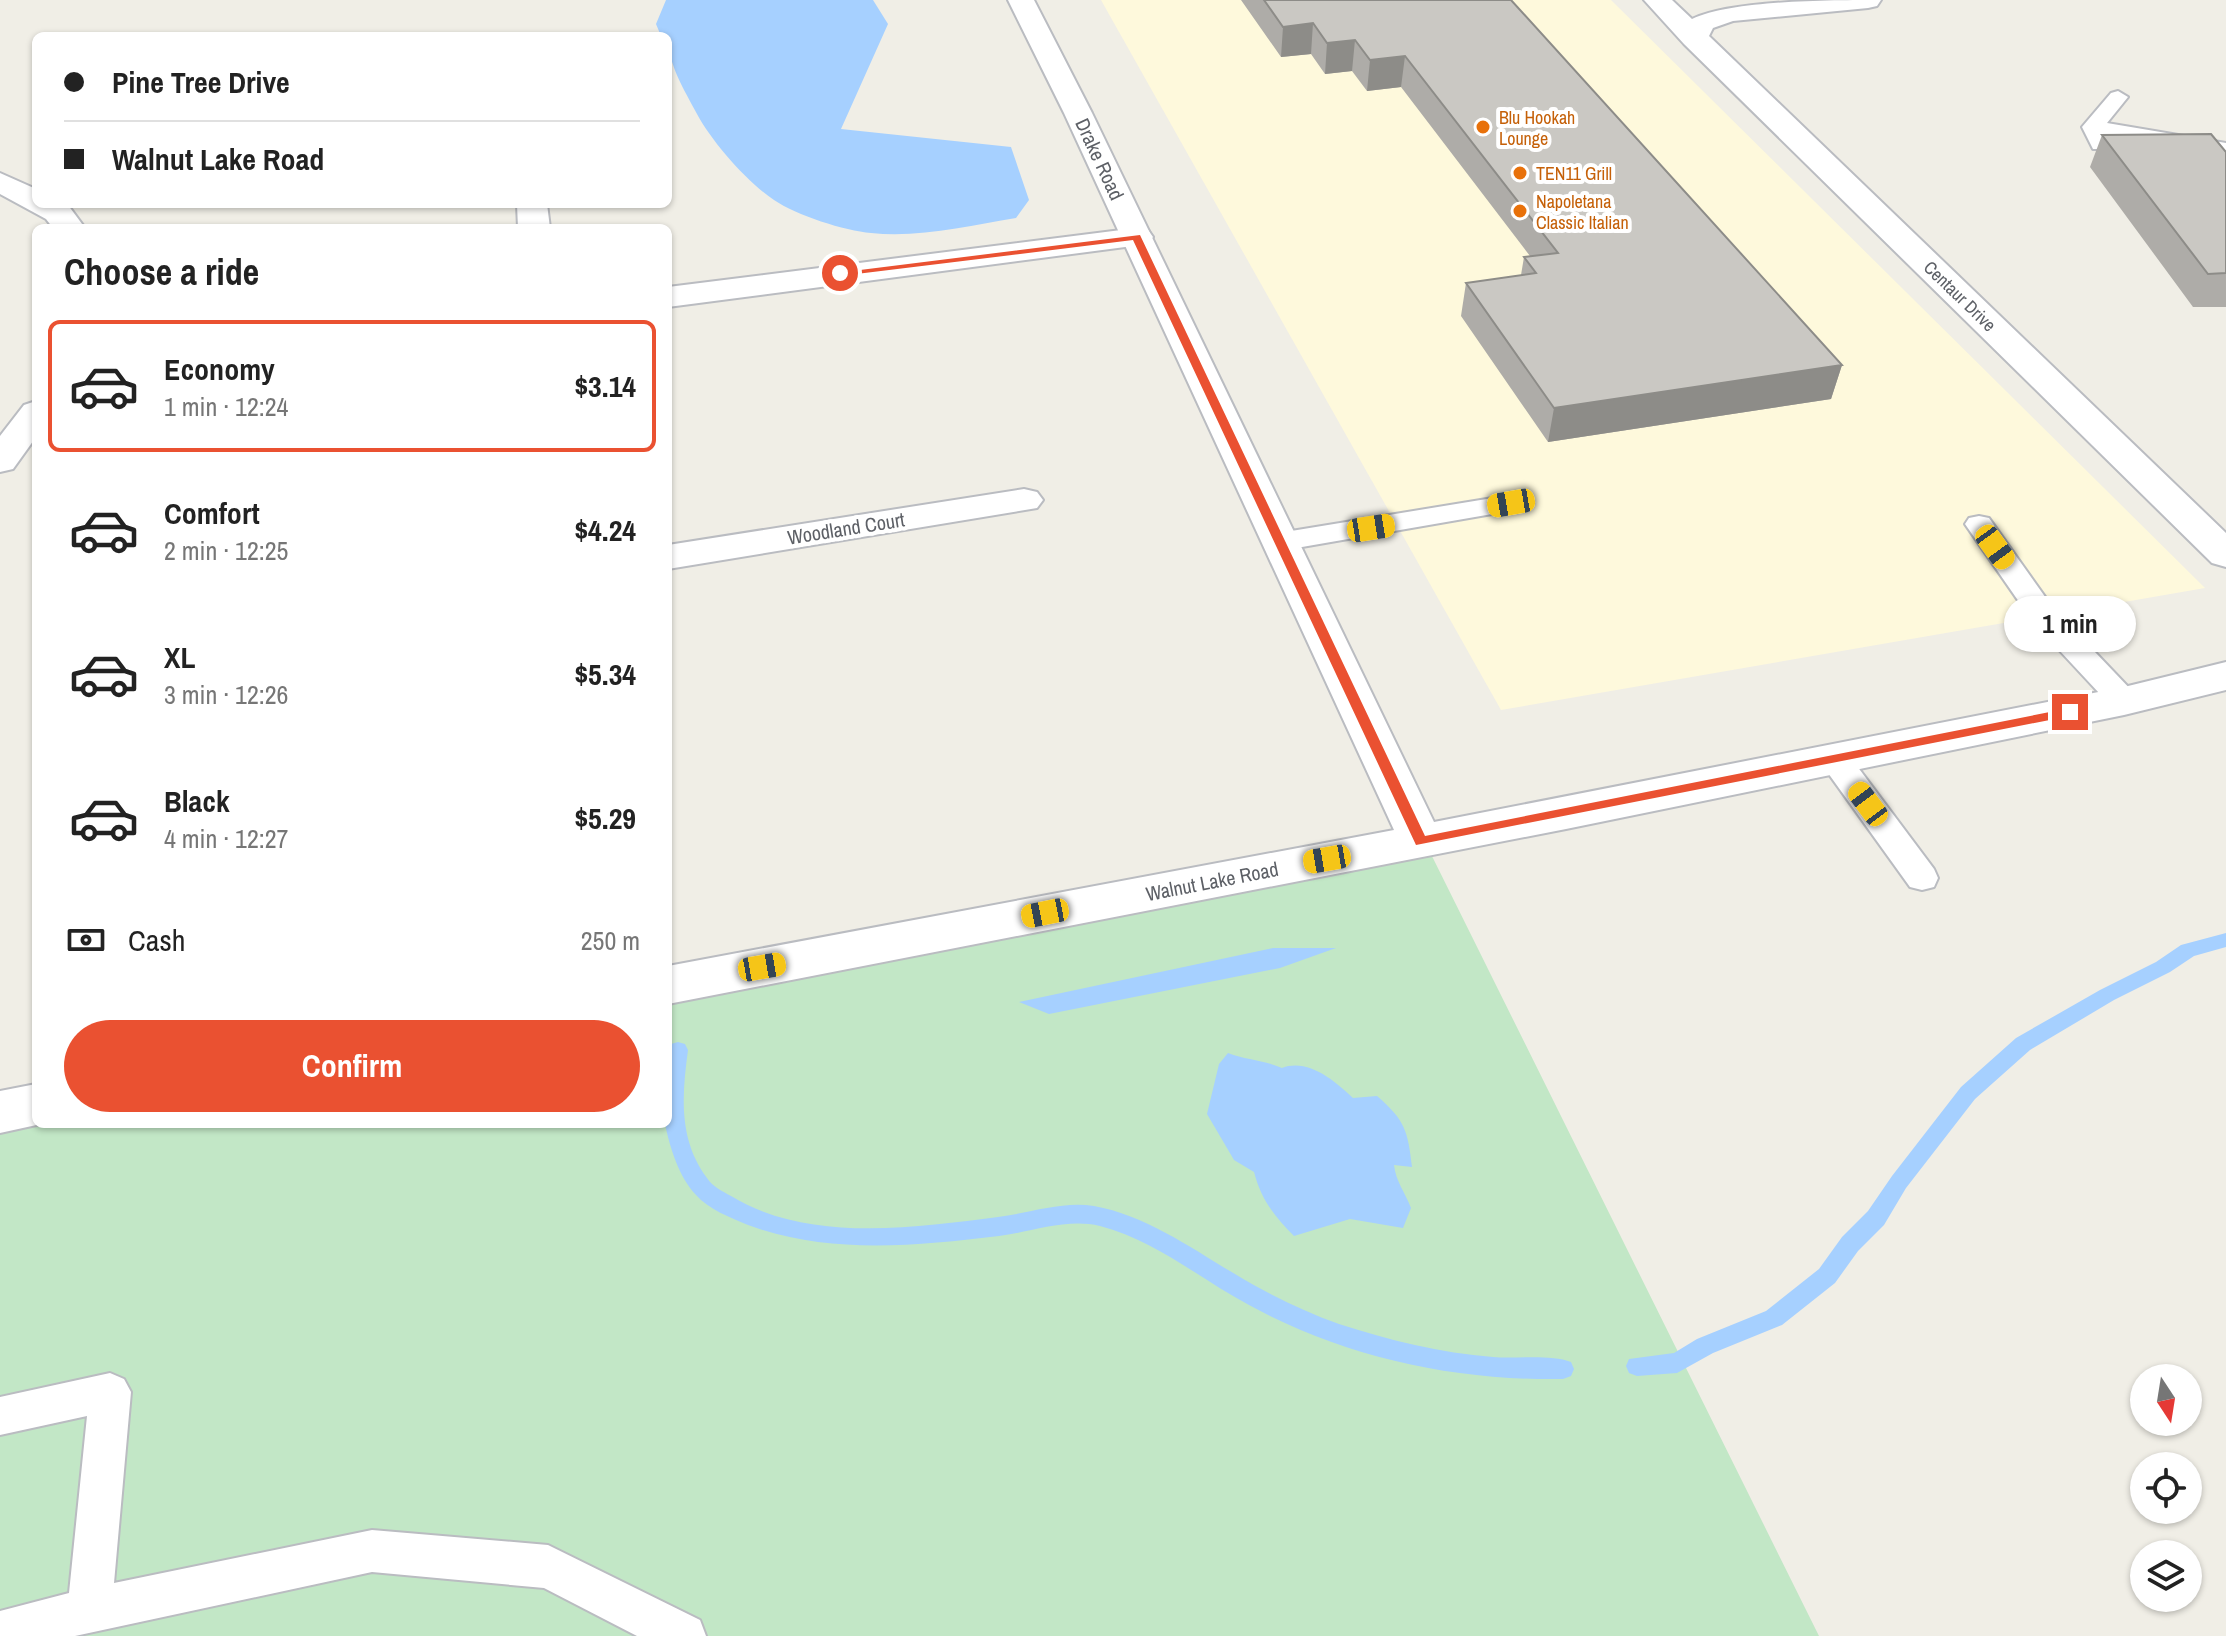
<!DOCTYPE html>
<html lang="en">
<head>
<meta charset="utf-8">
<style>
  :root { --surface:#fff; --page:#f6f6f6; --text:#222; --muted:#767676; --line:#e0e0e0; --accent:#ea5131 }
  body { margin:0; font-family:"Archivo Narrow",sans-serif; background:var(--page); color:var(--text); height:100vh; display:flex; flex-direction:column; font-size:30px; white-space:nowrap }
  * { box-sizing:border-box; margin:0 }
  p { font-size:26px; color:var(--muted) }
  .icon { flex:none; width:44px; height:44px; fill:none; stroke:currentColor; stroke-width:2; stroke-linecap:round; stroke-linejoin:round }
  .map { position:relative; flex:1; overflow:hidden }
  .drawer { position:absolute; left:32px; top:224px; width:640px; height:904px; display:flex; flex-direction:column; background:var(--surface); border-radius:12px; box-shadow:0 2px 6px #0004 }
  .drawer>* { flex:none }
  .banner { position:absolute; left:32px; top:32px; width:640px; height:176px; border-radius:12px; box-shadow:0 2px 6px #0004; display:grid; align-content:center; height:176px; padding:0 32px; background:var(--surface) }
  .needle { width:52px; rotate:168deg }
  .tools { position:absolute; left:2130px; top:1364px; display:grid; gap:16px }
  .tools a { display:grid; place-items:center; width:72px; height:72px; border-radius:50%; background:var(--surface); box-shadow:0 2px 6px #0004; font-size:40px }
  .end { position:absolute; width:36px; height:36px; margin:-18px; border:10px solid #ea5131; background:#fff; box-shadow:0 0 0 4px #fff }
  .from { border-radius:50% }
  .bubble { position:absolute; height:56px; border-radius:28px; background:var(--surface); box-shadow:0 2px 6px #0004; font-size:26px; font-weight:700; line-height:56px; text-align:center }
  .car { position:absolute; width:24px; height:48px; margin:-24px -12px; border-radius:10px; box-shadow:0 0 6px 2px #0007; background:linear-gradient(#f5c518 24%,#345 0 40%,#f5c518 0 76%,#345 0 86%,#f5c518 0) }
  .banner b { display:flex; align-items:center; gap:28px; height:76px; font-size:30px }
  .banner b+b { border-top:2px solid var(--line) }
  .banner i { width:20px; height:20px; background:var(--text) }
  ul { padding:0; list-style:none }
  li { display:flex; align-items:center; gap:24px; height:132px; margin:0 16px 12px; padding:0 16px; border:4px solid transparent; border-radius:12px }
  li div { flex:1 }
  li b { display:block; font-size:30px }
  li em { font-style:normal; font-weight:700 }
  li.current { border-color:var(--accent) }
  li>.icon { width:72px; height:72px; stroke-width:1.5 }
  h2 { padding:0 32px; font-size:36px; line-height:96px }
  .pay { display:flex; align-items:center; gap:20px; height:88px; padding:0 32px; font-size:30px }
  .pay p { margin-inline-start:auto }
  .primary-button { display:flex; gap:16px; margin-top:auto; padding:16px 32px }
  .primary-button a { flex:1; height:92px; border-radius:48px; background:var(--accent); color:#fff; font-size:32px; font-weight:700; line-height:92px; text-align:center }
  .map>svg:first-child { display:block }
  .commercial { fill:#fef9dc }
  .green { fill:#c2e7c6 }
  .water { fill:#a6d0ff }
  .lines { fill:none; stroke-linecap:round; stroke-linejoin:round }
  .stream { fill:#a6d0ff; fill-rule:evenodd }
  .service-casing { stroke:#babcc1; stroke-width:4 }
  .minor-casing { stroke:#babcc1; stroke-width:4 }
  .tertiary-casing { stroke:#babcc1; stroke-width:4 }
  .service { fill:#fff; fill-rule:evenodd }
  .minor { fill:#fff; fill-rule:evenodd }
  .tertiary { fill:#fff; fill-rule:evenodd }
  .wall { fill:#aeaca8 }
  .shaded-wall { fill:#8d8c88 }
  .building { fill:#cac8c3; stroke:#8d8c88; stroke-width:2 }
  .route { fill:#ea5131 }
  .food-dot { fill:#e8710a; stroke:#fff; stroke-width:3 }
  .labels { text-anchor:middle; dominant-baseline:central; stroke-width:8; stroke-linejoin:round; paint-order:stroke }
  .far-food-label { font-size:18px; fill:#c56008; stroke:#fff; text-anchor:start }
  .far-street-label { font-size:18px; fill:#5d6066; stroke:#fff }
  .street-label { font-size:20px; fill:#5d6066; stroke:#fff }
</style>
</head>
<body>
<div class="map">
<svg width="2226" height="1636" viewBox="0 0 2226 1636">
  <rect width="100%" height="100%" fill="#f0eee6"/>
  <!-- commercial -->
  <path class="commercial" d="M1101,0h510l594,588 -704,122z"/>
  <!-- green -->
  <path class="green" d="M1423,838l396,798h-1819v-521l36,9h632v-139z"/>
  <!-- water -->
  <path class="water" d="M666,0h207l15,24 -47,105 170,18 18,53 -13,18c-47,8 -97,20 -145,15 -26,-2 -75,-18 -97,-33 -27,-18 -62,-58 -77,-86 -13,-25 -29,-49 -29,-78h-7l-5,-12z
    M1273,948h63l-56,20 -231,46 -30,-12z
    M1228,1053c18,7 36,7 54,15 26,-10 53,13 71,30l24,-2c28,24 31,35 35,71l-18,-2c2,17 11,27 17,43l-8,20 -53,-9 -56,17c-20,-20 -33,-37 -40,-64l-20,-12 -27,-46 12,-50z"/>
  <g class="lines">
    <!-- stream -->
    <path class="stream" d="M2226,933v14l-32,9 -24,16 -56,28 -84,50 -55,49 -69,89 -22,37 -26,26 -23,32 -53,42 -69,28 -36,20 -40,3 -8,-3 -3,-7 3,-7 45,-6 23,-14 69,-28 53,-42 23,-32 26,-26 24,-35 69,-89 55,-49 84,-48 56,-28 25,-17z
      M678,1042l7,2 3,6c-6,45 -10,89 19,128 6,9 15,13 24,18 77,47 182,32 267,21 32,-4 64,-16 96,-11 51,9 97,42 141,68 33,20 68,37 104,50 49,16 102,29 154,33 23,2 58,-3 78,5l3,7 -3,7 -8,3c-108,2 -219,-22 -314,-74 -49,-26 -94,-65 -149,-79 -34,-8 -68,6 -101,10 -84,10 -171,19 -251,-11 -17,-7 -40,-16 -52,-30 -17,-18 -26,-47 -31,-71h3v-74l3,-6z"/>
    <!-- service casing -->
    <g class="service-casing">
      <path id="service" d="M2118,91l10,6 -21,26 119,20v12l-118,-19 4,8 -3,5h-16l-11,-22 29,-34z
        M1511,495l10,2 4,6 -4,6 -242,42 -10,-3 -4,-6 4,-6 10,-3z
        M1979,516l10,2 64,90 82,86 4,7 -4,7 -11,3 -11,-3 -80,-86 -68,-98 4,-6z
        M1834,747l11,3 89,119 4,9 -4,9 -12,3 -12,-3 -87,-121 -5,-8 5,-8z
        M110,1373l14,6 7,13 -17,191 258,-53 176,15 152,75 6,16h-69l-93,-48 -172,-16 -297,64h-75v-25l69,-18 18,-177 -87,19v-38z"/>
    </g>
    <!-- minor casing -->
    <g class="minor-casing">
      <path id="minor" d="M1644,0h28l20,19c40,-19 140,-19 189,-19l-4,6 -9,2 -135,13 -20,7 -4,8 517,497v34l-14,-4 -528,-519z
        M0,173l36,16v15l32,1 17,23h-32l-7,-9 -46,-25z
        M517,204h30l3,24h-32z
        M1137,228l11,2 5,7 -5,7 -480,63v-20z
        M36,401v36l-23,32 -13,3v-36l24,-31z
        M1024,489l13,3 6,8 -6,8 -369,61v-24z"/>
    </g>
    <!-- tertiary casing -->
    <g class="tertiary-casing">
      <path id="tertiary" d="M1008,0h26l58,113 342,709 690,-135 102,-25v28l-102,25 -558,114 -898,175v-38l726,-136 -330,-717z
        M36,1084v40h5l-41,9v-42z"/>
    </g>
    <!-- service -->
    <use href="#service" class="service"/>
    <!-- minor -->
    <use href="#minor" class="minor"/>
    <!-- tertiary -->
    <use href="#tertiary" class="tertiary"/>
  </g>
  <!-- wall -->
  <path class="wall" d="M1241,0h270l331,365 -11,34 -283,43 -87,-126 5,-33 55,-8 3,-18 6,-1 -129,-169 -34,4 -15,-20 -27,3 -14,-20 -30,3z
    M2102,135l124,17v155h-33l-103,-140z"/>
  <!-- shaded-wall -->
  <path class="shaded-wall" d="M1313,23l-2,31 -30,3 2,-30z
    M1355,40l-3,31 -27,3 2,-31z
    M1405,56l-4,31 -34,4 3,-31z
    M1842,365l-11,34 -283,43 6,-34z"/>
  <!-- building -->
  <path class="building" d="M1264,0h247l331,365 -288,43 -88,-125 70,-10 -12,-16 34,-4 -153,-197 -35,4 -15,-20 -28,3 -14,-20 -30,4z
    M2211,134l15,18v121l-18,1 -106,-139z"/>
  <!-- route -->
  <path class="route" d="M1140,235l285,601 645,-128 6,4 -6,4 -654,129 -283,-605 -293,36 -4,-3z"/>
  <!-- markers -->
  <g class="food-dot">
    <circle cx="1483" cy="127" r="8"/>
    <circle cx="1520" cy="173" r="8"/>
    <circle cx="1520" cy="211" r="8"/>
  </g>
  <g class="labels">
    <!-- far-food labels -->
    <g class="far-food-label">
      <text x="1499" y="117">Blu Hookah<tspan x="1499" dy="21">Lounge</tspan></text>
      <text x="1536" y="173">TEN11 Grill</text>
      <text x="1536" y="201">Napoletana<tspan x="1536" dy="21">Classic Italian</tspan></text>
    </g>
    <!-- far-street labels -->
    <g class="far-street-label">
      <text transform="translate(1960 296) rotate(44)">Centaur Drive</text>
    </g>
    <!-- street labels -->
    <g class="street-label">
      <text transform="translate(1100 159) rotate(65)">Drake Road</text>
      <text transform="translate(846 528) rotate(-9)">Woodland Court</text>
      <text transform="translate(1212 881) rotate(-11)">Walnut Lake Road</text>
    </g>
  </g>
</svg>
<div class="tools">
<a><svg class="needle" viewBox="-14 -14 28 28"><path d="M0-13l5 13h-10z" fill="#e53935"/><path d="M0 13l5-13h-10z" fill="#767676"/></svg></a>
<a><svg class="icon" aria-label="locate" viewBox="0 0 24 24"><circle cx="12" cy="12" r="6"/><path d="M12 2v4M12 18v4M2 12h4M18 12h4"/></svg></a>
<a><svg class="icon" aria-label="layers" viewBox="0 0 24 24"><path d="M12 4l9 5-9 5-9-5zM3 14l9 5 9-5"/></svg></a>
</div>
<i class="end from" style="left:840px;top:273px"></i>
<i class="end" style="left:2070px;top:712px"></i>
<div class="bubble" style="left:2004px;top:596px;width:132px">1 min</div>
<i class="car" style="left:1511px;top:503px;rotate:260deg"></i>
<i class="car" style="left:1371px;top:528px;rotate:81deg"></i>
<i class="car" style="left:1995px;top:547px;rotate:144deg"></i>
<i class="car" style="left:1868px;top:804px;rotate:323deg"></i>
<i class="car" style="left:1327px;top:859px;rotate:260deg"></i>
<i class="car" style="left:1045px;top:913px;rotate:259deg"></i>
<i class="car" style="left:762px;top:967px;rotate:80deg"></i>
<div class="banner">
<b><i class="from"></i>Pine Tree Drive</b>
<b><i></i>Walnut Lake Road</b>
</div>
<section class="drawer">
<h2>Choose a ride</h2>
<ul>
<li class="current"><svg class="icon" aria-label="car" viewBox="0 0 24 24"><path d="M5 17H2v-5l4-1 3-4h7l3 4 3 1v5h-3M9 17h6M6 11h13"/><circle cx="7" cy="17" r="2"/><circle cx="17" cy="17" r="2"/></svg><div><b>Economy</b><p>1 min · 12:24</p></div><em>$3.14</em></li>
<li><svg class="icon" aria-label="car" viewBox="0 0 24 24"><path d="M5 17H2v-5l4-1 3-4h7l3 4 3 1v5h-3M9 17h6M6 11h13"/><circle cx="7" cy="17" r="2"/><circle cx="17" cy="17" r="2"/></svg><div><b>Comfort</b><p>2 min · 12:25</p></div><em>$4.24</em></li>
<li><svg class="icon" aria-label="car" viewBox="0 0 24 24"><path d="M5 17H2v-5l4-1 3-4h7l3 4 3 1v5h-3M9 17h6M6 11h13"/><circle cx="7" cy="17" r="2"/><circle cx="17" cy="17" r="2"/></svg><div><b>XL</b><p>3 min · 12:26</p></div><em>$5.34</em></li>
<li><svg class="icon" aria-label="car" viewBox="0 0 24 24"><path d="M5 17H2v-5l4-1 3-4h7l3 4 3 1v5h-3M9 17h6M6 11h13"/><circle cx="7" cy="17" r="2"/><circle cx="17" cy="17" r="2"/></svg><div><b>Black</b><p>4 min · 12:27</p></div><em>$5.29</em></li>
</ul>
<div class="pay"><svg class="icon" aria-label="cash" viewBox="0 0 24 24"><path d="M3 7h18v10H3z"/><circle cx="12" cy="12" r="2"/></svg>Cash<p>250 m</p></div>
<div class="primary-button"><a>Confirm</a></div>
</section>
</div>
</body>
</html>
